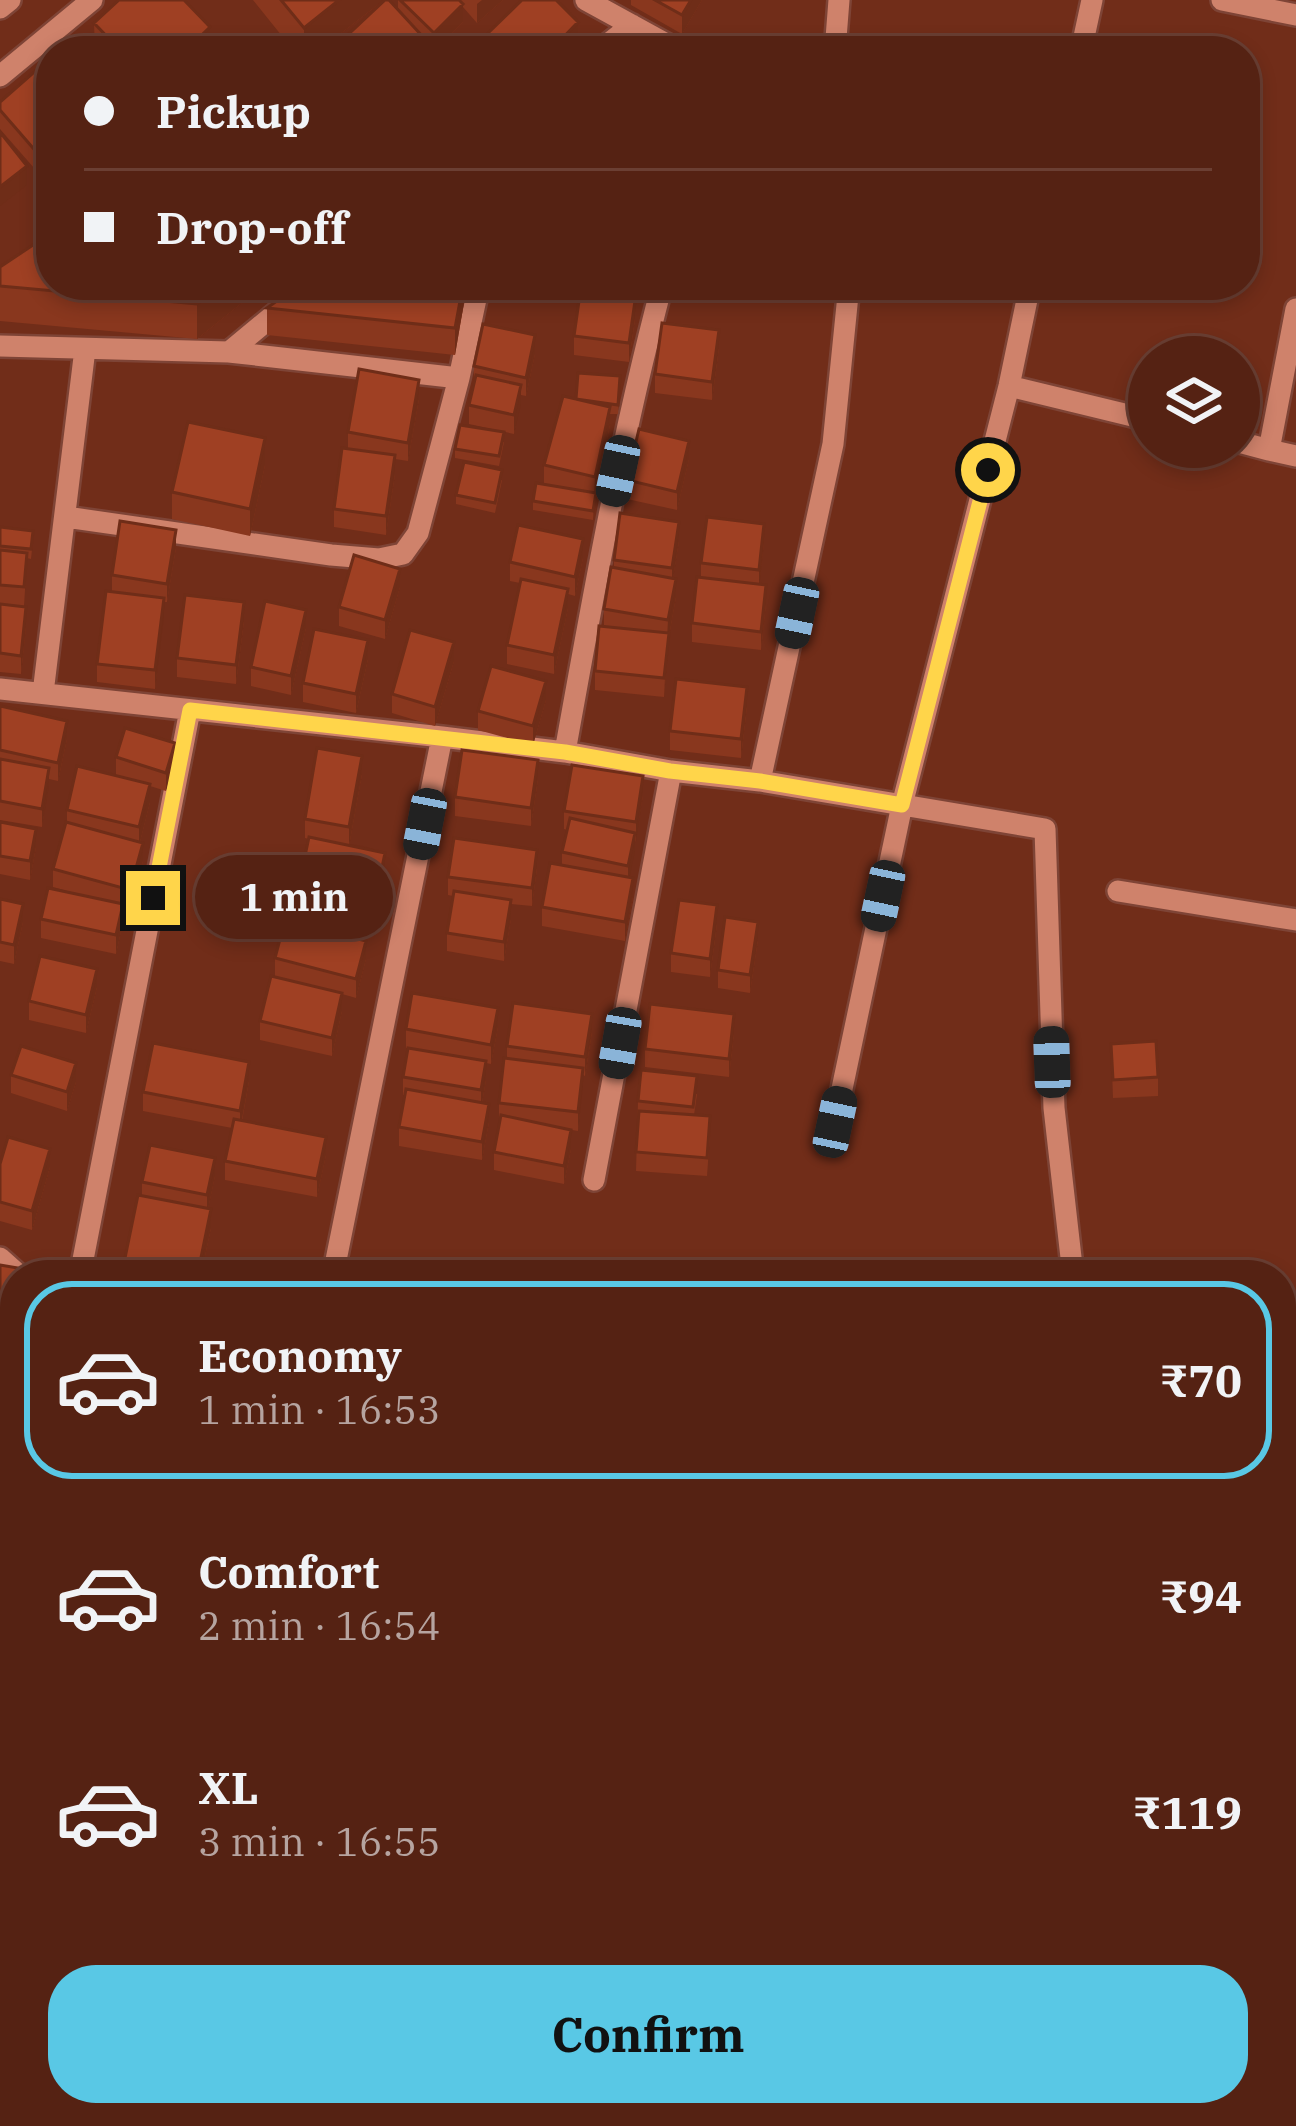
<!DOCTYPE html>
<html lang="en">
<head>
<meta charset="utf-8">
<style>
  :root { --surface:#552213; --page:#5b2a1c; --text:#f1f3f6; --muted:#b6a4a0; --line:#6b3f33; --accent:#59c8e5 }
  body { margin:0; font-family:"IBM Plex Serif",serif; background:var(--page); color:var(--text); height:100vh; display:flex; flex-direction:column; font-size:45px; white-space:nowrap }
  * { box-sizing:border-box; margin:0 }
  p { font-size:39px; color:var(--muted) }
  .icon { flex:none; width:66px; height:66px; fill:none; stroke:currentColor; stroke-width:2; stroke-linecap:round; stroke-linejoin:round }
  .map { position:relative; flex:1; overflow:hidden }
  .side { position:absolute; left:0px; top:1260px; width:1296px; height:867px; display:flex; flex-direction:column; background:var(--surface); border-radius:48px 48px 0 0; box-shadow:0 6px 18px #0003,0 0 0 3px var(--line) }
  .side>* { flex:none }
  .top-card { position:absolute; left:36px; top:36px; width:1224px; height:264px; border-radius:48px; box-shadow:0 6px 18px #0003,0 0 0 3px var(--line); display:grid; align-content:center; height:264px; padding:0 48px; background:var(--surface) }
  .controls { position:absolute; left:1128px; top:336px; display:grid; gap:24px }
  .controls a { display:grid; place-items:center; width:132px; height:132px; border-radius:50%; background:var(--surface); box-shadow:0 6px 18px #0003,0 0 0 3px var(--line); font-size:60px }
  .end { position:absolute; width:54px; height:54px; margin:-27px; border:15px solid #ffd54a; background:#111; box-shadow:0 0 0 6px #111 }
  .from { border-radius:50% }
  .bubble { position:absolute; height:84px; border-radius:42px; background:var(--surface); box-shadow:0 6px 18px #0003,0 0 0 3px var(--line); font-size:39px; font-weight:800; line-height:84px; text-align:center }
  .car { position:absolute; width:36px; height:72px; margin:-36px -18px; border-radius:15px; box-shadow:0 0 9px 3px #0007; background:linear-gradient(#222 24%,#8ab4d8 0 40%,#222 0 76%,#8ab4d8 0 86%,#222 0) }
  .top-card b { display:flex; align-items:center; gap:42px; height:114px; font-size:45px }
  .top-card b+b { border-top:3px solid var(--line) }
  .top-card i { width:30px; height:30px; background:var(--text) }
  ul { padding:21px 0 0; list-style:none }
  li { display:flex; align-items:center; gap:36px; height:198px; margin:0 24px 18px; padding:0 24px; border:6px solid transparent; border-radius:48px }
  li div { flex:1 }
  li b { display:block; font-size:45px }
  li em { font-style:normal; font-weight:800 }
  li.on { border-color:var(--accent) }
  li>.icon { width:108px; height:108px; stroke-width:1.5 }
  .cta { display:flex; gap:24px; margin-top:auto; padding:24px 48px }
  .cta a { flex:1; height:138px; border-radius:48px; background:var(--accent); color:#111; font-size:48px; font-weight:800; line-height:138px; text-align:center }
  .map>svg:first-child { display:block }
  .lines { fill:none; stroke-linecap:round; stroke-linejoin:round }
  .minor-casing { stroke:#7e4436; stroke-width:26 }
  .minor { stroke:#cf826b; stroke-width:21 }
  .wall { fill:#89371e }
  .shaded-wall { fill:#6f2d18 }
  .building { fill:#9f4023; stroke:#6f2d18; stroke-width:3 }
  .route { stroke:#ffd54a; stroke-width:15 }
</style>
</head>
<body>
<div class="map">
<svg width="1296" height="2126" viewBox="0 0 1296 2126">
  <rect width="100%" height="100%" fill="#712d19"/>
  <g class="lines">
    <!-- minor casing -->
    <g class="minor-casing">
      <path id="minor" d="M586,0l93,51
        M1222,0l74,15
        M0,8l10,-8
        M599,51l33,-26
        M835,51l4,-51
        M1081,51l11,-51
        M0,76l92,-76
        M0,346l229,6 81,-67
        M229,352l230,26 20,-93
        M1009,386l140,34
        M1239,442l30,8 27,-141
        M1269,450l27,6
        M66,517l265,38 48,4 24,-5 15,-21 41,-155
        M0,689l442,48 -109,538
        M43,693l42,-344
        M442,737l123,15c28,-156 56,-313 97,-467
        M565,752l106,19 89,10 73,-337 16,-159
        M760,781l285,48 9,279 19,167
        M1118,891l178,29
        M835,1122l67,-317 107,-419 21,-101
        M594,1180l77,-409
        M0,1258l19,17
        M80,1275l110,-565
        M1281,1355l15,1
        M0,1603l15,-60
        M0,1734l15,4
        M1281,1982h15
        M0,1993l15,4
        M1142,2112l1,14
        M0,2121l15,-55"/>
    </g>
    <!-- minor -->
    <use href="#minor" class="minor"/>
  </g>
  <!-- wall -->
  <path class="wall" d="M253,0h131l-66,51h-24z
    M398,0h105l-26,23 -14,-16v15l-29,29 -10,-9v9h-87v-6l61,-35z
    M631,0h71l-20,34 -51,-29z
    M94,23l116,28h-115z
    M484,37l94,4 -10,10h-84z
    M51,77v126l-10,-13v-14l-41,-47v-27z
    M0,267l51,18h213l-67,54 -197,-18z
    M467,285l-12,70 -188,-20v-27z
    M635,319l-6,43 -55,-7v-19z
    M719,348l-7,52 -57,-7v-19z
    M535,354l-9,42 -5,-1 -7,39 -45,-10v-19l5,-25v-14z
    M620,376l-2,38h-8v11l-14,68 -3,27 -60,-10v-9l24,-14 -13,-4v-18z
    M419,399l-11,62 -13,-2v15l-9,61 -52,-8v-18l14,-60v-17z
    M504,442l-5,24 -44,-8v-9z
    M689,459l-12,51 -50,-11v-19z
    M265,465l-15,71 -78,-17v-27z
    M502,480l-7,33 -39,-9v-9z
    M0,527l33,13 -2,19 -4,-1 -3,48 -24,-2z
    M679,541l-6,37 3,19 -7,39 -5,61 -69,-7v-19l9,-45v-17l10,-41v-8z
    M764,542l-5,42 7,19 -5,47 -69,-8v-19l9,-45v-15z
    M176,548l-9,54h-3l-9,87 -58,-7v-18l15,-72v-17z
    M583,558l-8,38 -7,-2v14l-14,66 -47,-10v-19l13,-62 -10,-2v-19z
    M400,587l-15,52 -46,-13v-19z
    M0,604l26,22 -5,48 -21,-2z
    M244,621l-8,63 -59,-7v-19z
    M306,628l-15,67 -40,-9v-19z
    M368,659l-12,54 -53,-11v-19z
    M454,661l-19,65 -43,-13v-19z
    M546,700l-13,45 -55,-15v-19z
    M0,706l67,33 -9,42 -9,-2 -7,48 -42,-7z
    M747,706l-6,52 -71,-8v-19z
    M116,757l59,4 -9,30 -16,-5v16l-10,40 3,19 -13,47 -7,-2v16l-7,32 -75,-16v-19l44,-23 -32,-9v-18l14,-47v-12l49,-34z
    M362,774l-13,72 36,26 -8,38 -76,-16v-19l8,-36 -4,-1v-19z
    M538,779l-7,47 -76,-10v-19z
    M643,795l-14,83 4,19 -8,44 -83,-15v-19l20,-42v-13l5,-22 -3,-1v-18z
    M0,822l36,25 -6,33 -30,-6z
    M537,868l-5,38 -21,-2v15l-7,42 -57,-10v-18l6,-37 -5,-1v-18z
    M0,899l23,23 -9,42 -14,-3z
    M717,924l-7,53 -39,-5v-19z
    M758,940l-8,53 -32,-5v-18z
    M275,958l91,1 -10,39 -14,-4v17l-10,45 -72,-16v-19l15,-44z
    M97,987l-11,46 -57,-13v-19z
    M498,1027l-7,37 -5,-1v17l-4,23 7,19 -7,38 -83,-14v-19l6,-31 -2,-1v-18l5,-29h-2v-19z
    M592,1032l-7,44 -2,-1 -5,56 -12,-2 5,20 -7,35 -70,-14v-18l6,-31h-1v-18l8,-45v-12z
    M734,1033l-5,44 -84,-10v-18z
    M1111,1044l47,33v19l-45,2z
    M11,1075l65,7 -9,29 -56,-18z
    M249,1081l-7,40 84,34 -9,42 -92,-17v-19l7,-33 -89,-17v-19z
    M697,1094l-3,21 16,20 -3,41 -71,-5 2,-70z
    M0,1164l50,3 -18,63 -32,-9z
    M215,1176l-7,33 3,19 -10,47h-76v-17l17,-63v-13z
    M0,1265l15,10v75l-15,-3z
    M0,1350l15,3v56l-15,-3z
    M15,1668v58l-6,-1v-18z
    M1296,1990v69h-15v-68z"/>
  <!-- shaded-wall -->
  <path class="shaded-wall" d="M339,0h45l-66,51h-14v-23z
    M482,0h21l-26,23v-19z
    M691,0h11l-20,34v-19z
    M463,4v18l-29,29v-18z
    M578,22v19l-10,10h-18z
    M210,27v24h-25z
    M424,38v13h-13z
    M27,166v19l-27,21v-19z
    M221,285h43l-67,54v-35z
    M463,285h4l-12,70v-27z
    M635,301v18l-6,43v-19z
    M719,330v18l-7,52v-18z
    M535,335v19l-9,42v-18z
    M419,380v19l-11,62v-18z
    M521,385v19l-7,30v-19z
    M610,407v18l-14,68 -3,27 2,-43z
    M265,438v27l-15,71v-27z
    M689,441v18l-12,51v-18z
    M395,455v19l-9,61v-19z
    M679,522v19l-7,45v-18z
    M764,524v18l-5,47v-19z
    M176,530v18l-9,54v-18z
    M583,539v19l-8,38v-19z
    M400,569v18l-15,52v-19z
    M676,579v18l-7,39 -5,61 4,-77z
    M766,585v18l-5,47v-18z
    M568,589v19l-14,66v-19z
    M164,598v19l-9,72v-19z
    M244,602v19l-8,63v-19z
    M26,607v19l-5,48v-18z
    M306,610v18l-15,67v-19z
    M368,640v19l-12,54v-19z
    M454,642v19l-19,65v-19z
    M546,681v19l-13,45v-19z
    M747,687v19l-6,52v-19z
    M67,721v18l-9,42v-18z
    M175,743v18l-9,30v-18z
    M362,756v18l-13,72v-19z
    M538,760v19l-7,47v-18z
    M49,768v18l-7,41v-18z
    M643,776v19l-7,46v-19z
    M150,784v18l-11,44v-19z
    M36,829v18l-6,33v-19z
    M635,833v18l-7,34v-19z
    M143,843v18l-13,47v-18z
    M537,850v18l-5,38v-18z
    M385,853v19l-8,38v-19z
    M633,878v19l-8,44v-19z
    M511,900v19l-7,42v-19z
    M23,904v18l-9,42v-19z
    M123,904v18l-7,32v-19z
    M717,905v19l-7,53v-18z
    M758,922v18l-8,53v-18z
    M366,941v18l-10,39v-19z
    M97,969v18l-11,46v-18z
    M342,993v18l-10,45v-18z
    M498,1008v19l-7,37v-19z
    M592,1014v18l-7,44v-19z
    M734,1014v19l-5,44v-18z
    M486,1061v19l-5,29v-19z
    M249,1062v19l-9,49v-19z
    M76,1063v19l-9,29v-19z
    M583,1068v18l-5,45v-19z
    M489,1104v18l-7,38v-18z
    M571,1130v19l-7,35v-18z
    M326,1137v18l-9,42v-18z
    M50,1149v18l-18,63v-19z
    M215,1158v18l-8,38v-19z
    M211,1209v19l-10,47h-3z
    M11,1752v18l-11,58v-18z
    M4,1993v19l-4,21v-19z"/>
  <!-- building -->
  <path class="building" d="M119,0h65l26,27 -25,24h-64l-27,-28z
    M281,0h58l-35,28z
    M385,0h4l35,38 -13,13h-69l-5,-6z
    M400,0h59l4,4 -29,29z
    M522,0h34l22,22 -28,29h-52l-14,-14z
    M655,0h36l-9,15z
    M41,66l10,11v83l-5,3 -46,-53v-8z
    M0,132l27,34 -27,21z
    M51,165v20l-10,-13z
    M51,233v52h170l-24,19 -197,-18v-19z
    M299,285h164l-8,43 -188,-20z
    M580,294l55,7 -6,42 -55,-7z
    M662,323l57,7 -7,52 -57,-8z
    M483,324l52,11 -9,43 -52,-12z
    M359,369l60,11 -11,63 -60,-11z
    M578,373l42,3 -2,29 -42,-6z
    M476,375l45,10 -7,30 -45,-10z
    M563,396l47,11 -15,70 -51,-12z
    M188,422l77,16 -15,71 -78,-17z
    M460,425l44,7 -5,24 -44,-7z
    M639,429l50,12 -12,51 -50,-12z
    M342,448l53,7 -9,61 -52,-7z
    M464,462l38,8 -7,33 -39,-8z
    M536,483l60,10 -3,18 -60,-10z
    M620,513l59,9 -7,46 -58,-8z
    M707,517l57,7 -5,46 -58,-7z
    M120,521l56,9 -9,54 -55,-9z
    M518,525l65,14 -8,38 -65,-15z
    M0,527l33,4 -2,18 -31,-3z
    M0,550l27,3 -3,34 -24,-2z
    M354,555l46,14 -15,51 -46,-13z
    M611,567l65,12 -8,41 -64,-11z
    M697,577l69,8 -5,47 -69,-9z
    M521,579l47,10 -14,66 -47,-10z
    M106,591l58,7 -9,72 -58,-6z
    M185,595l59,7 -8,63 -59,-7z
    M265,601l41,9 -15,66 -40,-9z
    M0,604l26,3 -5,49 -21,-3z
    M599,626l70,7 -5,45 -69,-7z
    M314,629l54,11 -12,54 -53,-11z
    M410,630l44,12 -19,65 -43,-13z
    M491,666l55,15 -13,45 -55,-15z
    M676,679l71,8 -6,52 -71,-8z
    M0,706l67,15 -9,42 -58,-13z
    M125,728l50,15 -9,30 -50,-16z
    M317,748l45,8 -13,71 -44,-8z
    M462,750l76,10 -7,48 -76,-11z
    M0,759l49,9 -7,41 -42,-8z
    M572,765l71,11 -7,46 -72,-11z
    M77,766l73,18 -11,43 -72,-17z
    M570,818l65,15 -7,33 -66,-14z
    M0,822l36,7 -6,32 -30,-5z
    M66,822l77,21 -13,47 -77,-21z
    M309,837l76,16 -8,38 -76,-16z
    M454,838l83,12 -5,38 -84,-11z
    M550,863l83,15 -8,44 -83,-15z
    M48,888l75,16 -7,31 -75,-16z
    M454,891l57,9 -7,42 -57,-9z
    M0,899l23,5 -9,41 -14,-3z
    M679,900l38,5 -7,54 -39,-6z
    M725,917l33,5 -8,53 -32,-5z
    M285,920l81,21 -10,38 -81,-21z
    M40,956l57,13 -11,46 -57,-14z
    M271,976l71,17 -10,45 -72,-17z
    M412,993l86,15 -7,37 -85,-16z
    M513,1003l79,11 -7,43 -78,-11z
    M650,1004l84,10 -5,45 -84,-10z
    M1156,1041l2,36 -45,3 -2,-36z
    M153,1043l96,19 -9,49 -97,-19z
    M21,1046l55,17 -9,29 -56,-17z
    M408,1048l78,13 -5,29 -78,-13z
    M504,1058l79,10 -5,44 -79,-9z
    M641,1070l56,6 -4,31 -55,-6z
    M406,1089l83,15 -7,38 -83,-15z
    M639,1111l71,5 -3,42 -71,-6z
    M501,1115l70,15 -7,36 -70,-14z
    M234,1119l92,18 -9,42 -92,-18z
    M8,1137l42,12 -18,62 -32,-9v-38z
    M150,1145l65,13 -8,37 -65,-13z
    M138,1195l73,14 -13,63 -73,-14z
    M0,1265l35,6 -1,4h-19v56l-15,-3z
    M0,1350l15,3v37l-15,-3z
    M15,1668v39h-6z
    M0,1750l11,2 -11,58z
    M1296,1990v50l-15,1v-50z
    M0,1992l4,1 -4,21z
    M15,2111l48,1 10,2 -3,12h-59z"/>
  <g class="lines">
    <!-- route -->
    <path class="route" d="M153,898l37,-188 375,42 105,19 90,10 142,24 86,-335"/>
  </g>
</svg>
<div class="controls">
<a><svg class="icon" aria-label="layers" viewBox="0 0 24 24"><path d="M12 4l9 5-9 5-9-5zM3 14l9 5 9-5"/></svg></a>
</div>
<i class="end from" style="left:988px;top:470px"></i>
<i class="end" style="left:153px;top:898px"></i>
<div class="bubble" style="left:195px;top:855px;width:198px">1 min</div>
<i class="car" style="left:618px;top:471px;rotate:192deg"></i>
<i class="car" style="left:797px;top:613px;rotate:192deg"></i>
<i class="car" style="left:425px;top:824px;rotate:191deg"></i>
<i class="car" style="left:883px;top:896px;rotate:192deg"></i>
<i class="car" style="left:620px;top:1043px;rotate:190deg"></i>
<i class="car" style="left:1052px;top:1062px;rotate:358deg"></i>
<i class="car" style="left:835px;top:1122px;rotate:12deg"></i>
<div class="top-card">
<b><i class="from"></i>Pickup</b>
<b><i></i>Drop-off</b>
</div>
<section class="side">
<ul>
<li class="on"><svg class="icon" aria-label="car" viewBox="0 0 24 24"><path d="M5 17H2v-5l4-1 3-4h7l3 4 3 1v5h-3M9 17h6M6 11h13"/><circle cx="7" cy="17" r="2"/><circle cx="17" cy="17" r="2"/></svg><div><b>Economy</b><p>1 min · 16:53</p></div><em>₹70</em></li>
<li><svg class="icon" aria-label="car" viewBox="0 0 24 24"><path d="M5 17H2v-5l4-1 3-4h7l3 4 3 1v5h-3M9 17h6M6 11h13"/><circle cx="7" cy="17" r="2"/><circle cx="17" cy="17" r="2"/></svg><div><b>Comfort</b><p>2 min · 16:54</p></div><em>₹94</em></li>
<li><svg class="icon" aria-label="car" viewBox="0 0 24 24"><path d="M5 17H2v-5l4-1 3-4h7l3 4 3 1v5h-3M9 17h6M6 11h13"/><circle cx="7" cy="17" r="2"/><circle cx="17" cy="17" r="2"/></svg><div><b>XL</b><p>3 min · 16:55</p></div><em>₹119</em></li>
</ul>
<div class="cta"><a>Confirm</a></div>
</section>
</div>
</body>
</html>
